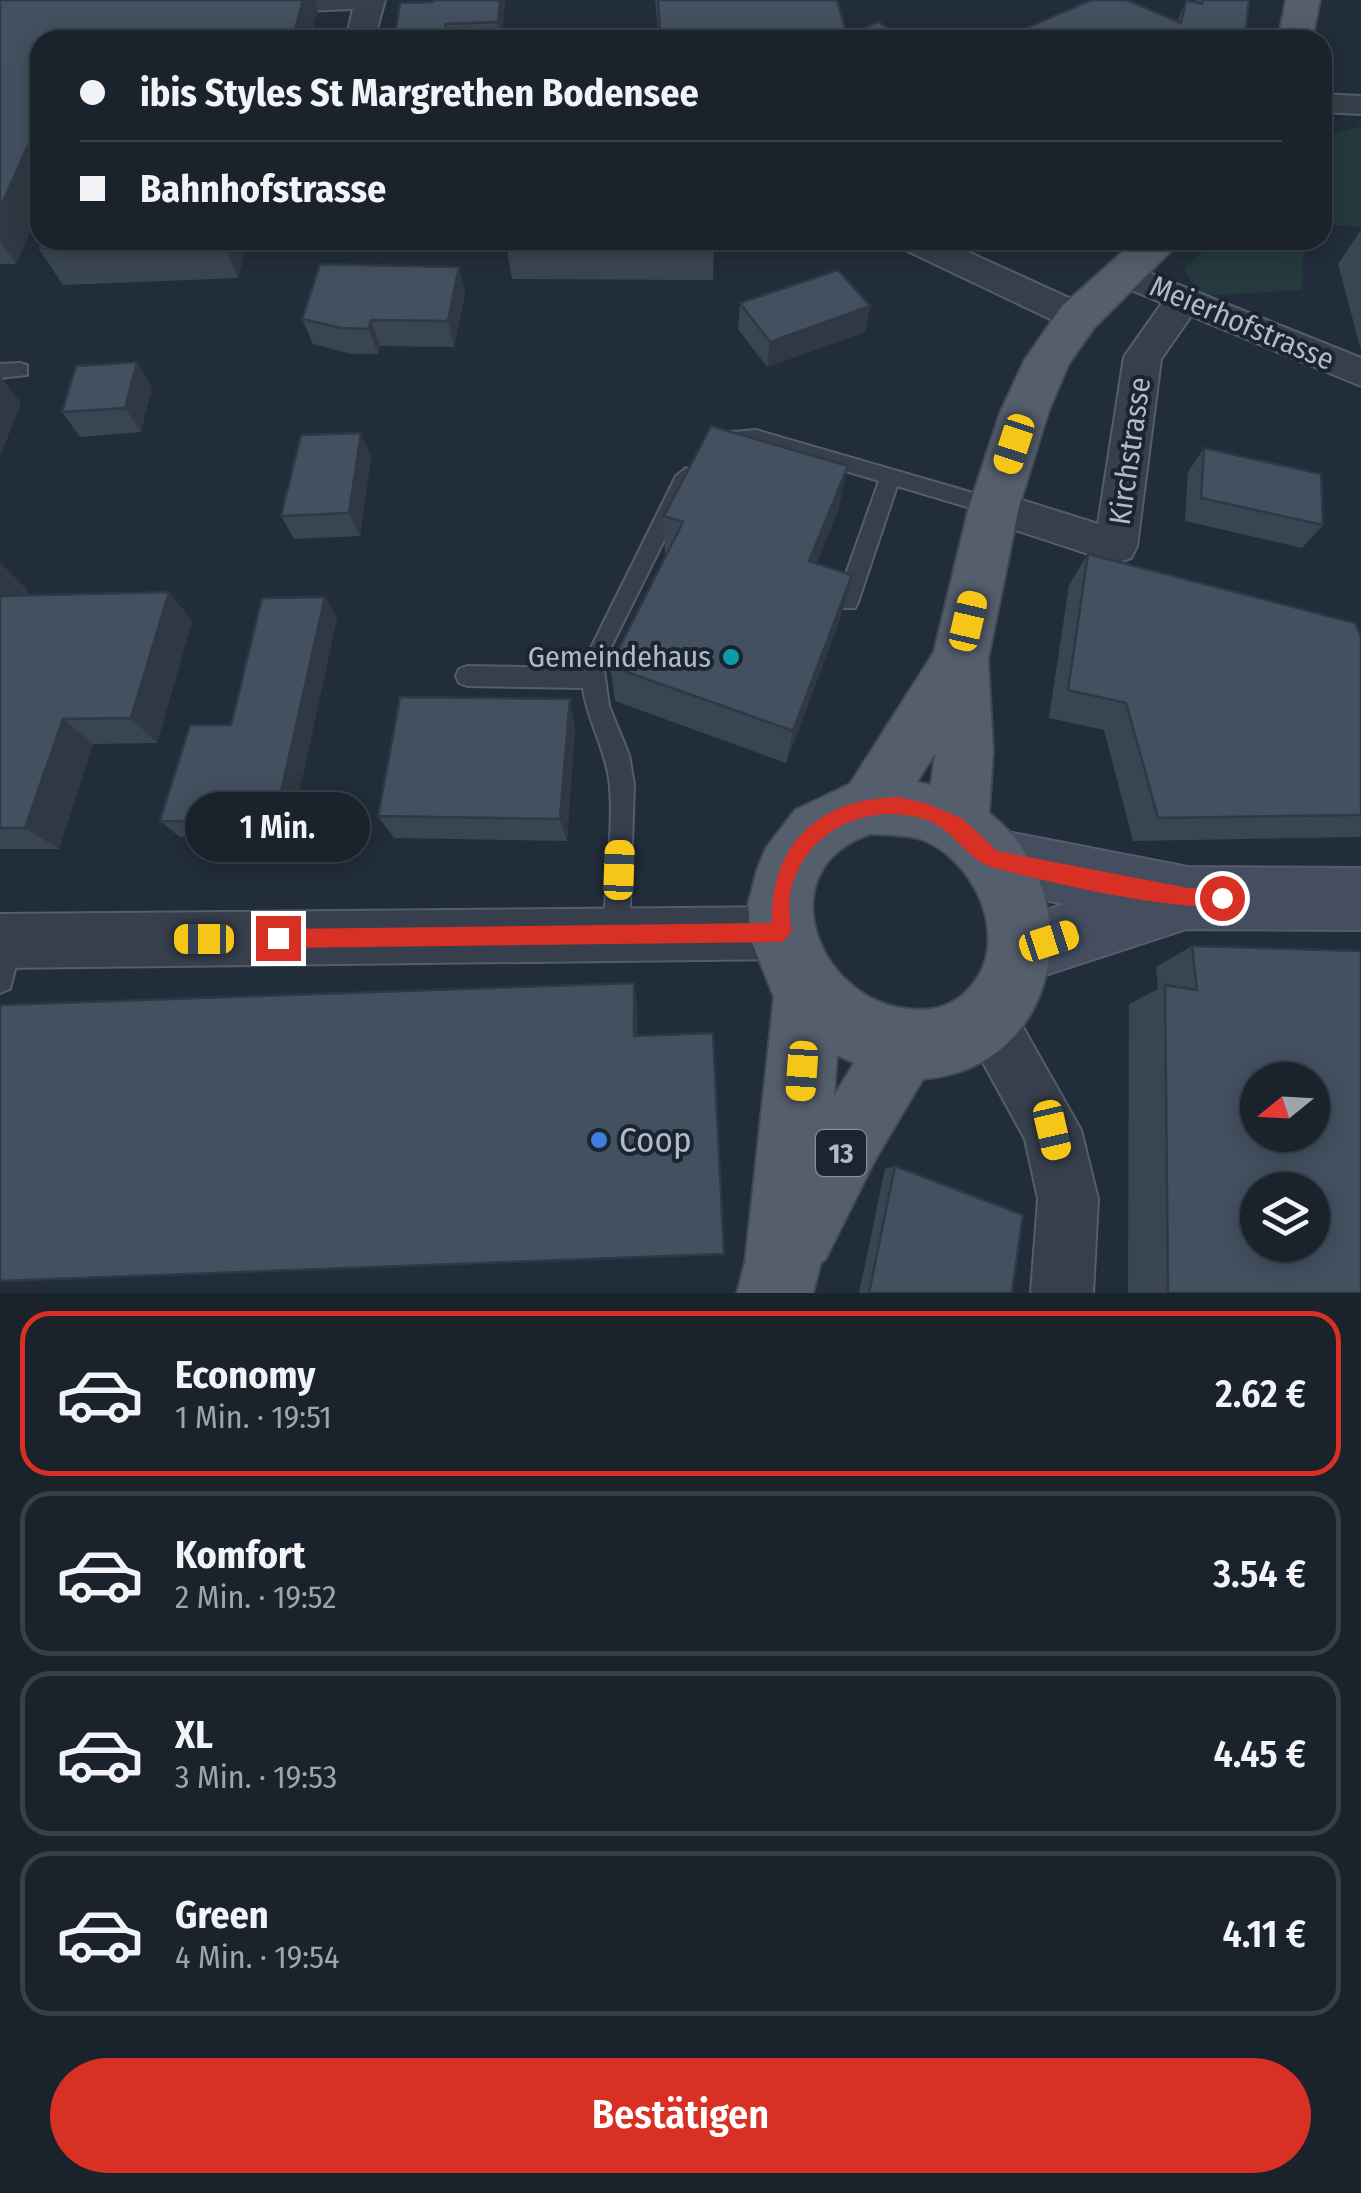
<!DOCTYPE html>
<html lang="de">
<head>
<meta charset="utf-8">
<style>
  :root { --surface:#1a222c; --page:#232a34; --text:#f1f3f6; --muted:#9fa4a9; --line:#383f48; --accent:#d93025 }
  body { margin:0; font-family:"Fira Sans Condensed",sans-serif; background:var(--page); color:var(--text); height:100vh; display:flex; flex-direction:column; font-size:38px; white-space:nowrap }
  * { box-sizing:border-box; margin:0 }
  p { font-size:32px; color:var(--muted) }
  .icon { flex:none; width:55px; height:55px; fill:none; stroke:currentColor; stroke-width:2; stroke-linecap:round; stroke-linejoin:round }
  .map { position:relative; height:1293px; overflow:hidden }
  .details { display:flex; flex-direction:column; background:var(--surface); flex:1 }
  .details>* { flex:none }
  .guide { position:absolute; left:30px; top:30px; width:1302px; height:220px; border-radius:30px; box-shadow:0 5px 25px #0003,0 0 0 2px var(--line); display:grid; align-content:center; height:220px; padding:0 50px; background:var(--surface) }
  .needle { width:65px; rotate:252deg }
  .fabs { position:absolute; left:1240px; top:1062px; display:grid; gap:20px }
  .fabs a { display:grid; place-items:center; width:90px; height:90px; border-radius:50%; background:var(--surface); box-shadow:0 5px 25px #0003,0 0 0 2px var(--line); font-size:50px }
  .end { position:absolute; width:45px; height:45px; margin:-22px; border:12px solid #d93025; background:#fff; box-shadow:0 0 0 5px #fff }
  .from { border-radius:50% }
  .bubble { position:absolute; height:70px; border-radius:35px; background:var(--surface); box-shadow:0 5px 25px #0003,0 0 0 2px var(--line); font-size:32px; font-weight:600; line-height:70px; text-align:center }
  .car { position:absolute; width:30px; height:60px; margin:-30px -15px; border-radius:12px; box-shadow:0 0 8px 2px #0007; background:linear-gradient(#f5c518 24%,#345 0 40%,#f5c518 0 76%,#345 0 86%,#f5c518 0) }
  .guide b { display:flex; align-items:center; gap:35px; height:95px; font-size:38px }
  .guide b+b { border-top:2px solid var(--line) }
  .guide i { width:25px; height:25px; background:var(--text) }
  ul { padding:18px 0 0; list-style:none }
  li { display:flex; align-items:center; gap:30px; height:165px; margin:0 20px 15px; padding:0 30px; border:5px solid var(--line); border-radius:30px }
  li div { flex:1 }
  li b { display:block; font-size:38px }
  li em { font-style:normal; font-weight:600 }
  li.selected { border-color:var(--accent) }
  li>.icon { width:90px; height:90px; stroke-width:1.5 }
  .button { display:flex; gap:20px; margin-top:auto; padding:20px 50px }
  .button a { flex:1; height:115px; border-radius:60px; background:var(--accent); color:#fff; font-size:40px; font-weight:600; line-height:115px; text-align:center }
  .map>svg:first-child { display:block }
  .green { fill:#243a3c }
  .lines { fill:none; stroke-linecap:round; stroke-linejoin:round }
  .lane-casing { stroke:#545d69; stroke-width:4 }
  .street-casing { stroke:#545d69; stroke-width:4 }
  .secondary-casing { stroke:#545d69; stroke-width:4 }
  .primary-casing { stroke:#3f4854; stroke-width:4 }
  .lane { fill:#363f4b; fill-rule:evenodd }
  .street { fill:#363f4b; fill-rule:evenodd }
  .secondary { fill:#444e5e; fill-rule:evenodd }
  .primary { fill:#545e6c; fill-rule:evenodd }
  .wall { fill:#3a4553 }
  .shaded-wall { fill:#2f3843 }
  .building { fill:#435060; stroke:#2f3843; stroke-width:2.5; fill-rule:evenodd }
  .route { fill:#d93025 }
  .culture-dot { fill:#0f9aa8; stroke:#1b2430; stroke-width:4 }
  .shop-dot { fill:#3f7fe0; stroke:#1b2430; stroke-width:4 }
  .labels { text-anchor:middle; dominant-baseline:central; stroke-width:8; stroke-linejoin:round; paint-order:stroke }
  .shield { fill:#1b2430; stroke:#848d9a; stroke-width:2.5 }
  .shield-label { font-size:28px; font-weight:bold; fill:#b1bac7 }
  .street-label { font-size:30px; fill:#b1bac7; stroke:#1b2430 }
  .poi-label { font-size:30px; fill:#b1bac7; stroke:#1b2430; text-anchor:end }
  .near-poi-label { font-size:35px; fill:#b1bac7; stroke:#1b2430; text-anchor:start }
</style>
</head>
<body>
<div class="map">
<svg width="1361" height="1293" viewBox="0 0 1361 1293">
  <rect width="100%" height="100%" fill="#222d3b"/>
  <!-- green -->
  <path class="green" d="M1361,126v101l-38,-3v-88z
    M1216,240h88l-2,50 -103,6 -15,-28z"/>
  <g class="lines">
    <!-- lane casing -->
    <g class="lane-casing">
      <path id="lane" d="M20,363l7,2v10l-27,3v-14z
        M756,430l238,69 10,8 -10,8 -97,-29 -39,116 -3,6h-16l-3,-6 43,-121 -123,-37 -36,3 -10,-7 10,-7z
        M686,468l10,8 -93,187 6,43 20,49 5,29 -5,151 -4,9 -9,4 -9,-4 -4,-9c2,-45 12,-115 6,-157 -5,-32 -22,-59 -26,-90l-116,-2 -8,-3 -3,-7 3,-7 8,-3 114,2 95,-192z
        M9,928l9,4 4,9 -12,48 -10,4v-62z"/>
    </g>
    <!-- street casing -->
    <g class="street-casing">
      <path id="street" d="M243,0h142l-11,40h-28l7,-31 -100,4 -10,-2 -4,-6z
        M1322,94l39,2v18l-39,-2z
        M896,240h46l149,68 5,9 -5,9 -13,3 -13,-3 -164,-78z
        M1122,262l239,96v28l-170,-70 -30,43 -24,187 -6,12 -15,5 -137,-45 -6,-11 6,-11 15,-5 104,33 26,-167 38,-54 -52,-22 -5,-8 5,-8z
        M781,907l19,7 7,19 -7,19 -19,7 -781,9v-54z
        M987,991l20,8 74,131 17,69 -5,94h-62l7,-94 -13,-60 -66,-120 8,-20z"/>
    </g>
    <!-- secondary casing -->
    <g class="secondary-casing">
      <path id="secondary" d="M992,829l196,38 173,1v62l-175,-1 -165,54 -23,-10 -10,-23 10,-23 66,-23 -72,-15 -22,-9 -9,-21 9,-21z"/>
    </g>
    <!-- primary casing -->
    <g class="primary-casing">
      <path id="primary" d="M1286,0h34l-8,40h-34z
        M1136,240h46l-88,88 -26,37 -20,48 -29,94 -31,152 5,92 -4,62c102,79 74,255 -66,266l-48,81 -50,100 -4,2 -8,31h-76l8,-30 29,-266 -23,-57 -3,-35 9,-35 9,-22 29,-38 55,-26 84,-132 35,-145 31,-94 24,-52 38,-55zM935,753l-4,32 -14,-3zM870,834c17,1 37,0 53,6 48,19 83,88 56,135 -16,27 -40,38 -71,34 -91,-9 -141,-140 -38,-175zM837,1055l17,8 -20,33z"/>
    </g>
    <!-- lane -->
    <use href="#lane" class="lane"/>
    <!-- street -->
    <use href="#street" class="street"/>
    <!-- secondary -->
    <use href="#secondary" class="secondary"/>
    <!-- primary -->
    <use href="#primary" class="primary"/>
  </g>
  <!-- wall -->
  <path class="wall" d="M0,0l318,14 -5,7 2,9 -275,10v167l-24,57h-16z
    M433,0h72l-3,40h-108l39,-38z
    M655,0h182l10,35 63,5h-251z
    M1186,0l10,2v-2h53l-4,40 -68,-18z
    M1361,230v120l-23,-86z
    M43,240h205l-10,38 -175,7 -24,-36z
    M714,240l-1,40 -201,-1 -6,-34z
    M1016,240h24l-14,8z
    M459,267l6,26 -11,54 -74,-1 -2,8h-27l-38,-10 -11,-25z
    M740,303l130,3 -5,26 -98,35 -29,-38z
    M137,362l15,25 -11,45 -61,5 -18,-25z
    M1204,448l119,77 -21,23 -117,-27 3,-49z
    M371,457l-11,79 -66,3 -13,-23z
    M839,508l-23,56 26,50 -56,149 -171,-62 -5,-35 55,-110 -1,-40z
    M1088,554l273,82v201l-228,4 -29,-111 -55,-12 20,-133z
    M0,563l28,28v4l141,-3 23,29 -35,122 -64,1 -34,105h-59z
    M325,597l12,21 -48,221 -109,-2 -20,-16z
    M575,726l-8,115 -173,-3 -16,-22z
    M1192,946l169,347h-233l1,-289 29,-15 -2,-22z
    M895,1166l117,127h-153l26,-124z"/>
  <!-- shaded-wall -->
  <path class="shaded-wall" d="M295,0h19l4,14 -5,7 2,9 -2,10h-21z
    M500,0h5l-3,40h-1l-3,-18z
    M40,119v88l-24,57 -16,-24v-32z
    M222,240h26l-10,38 -16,-37z
    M1029,240h11l-14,8z
    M459,267l6,26 -11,54 -6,-26z
    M870,306l-5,26 -98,35 3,-25z
    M371,320l9,26 -2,8 -9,-25z
    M137,362l15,25 -11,45 -16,-24z
    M0,376l21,27 -21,54z
    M361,433l10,24 -11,79 -11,-23z
    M848,466l-9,42 -38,92 8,-39z
    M0,563l28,28 1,34 -29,-28z
    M852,575l-10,39 -56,149 7,-32z
    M169,592l23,29 -35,122 -26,-25z
    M325,597l12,21 -48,221 -15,-16z
    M570,699l5,27 -8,115 -7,-22z
    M63,719l30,25 -34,105 -34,-21z
    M634,983l3,18 1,50 -4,-15z"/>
  <!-- building -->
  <path class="building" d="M0,0h303l-11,40h-252v79l-40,89z
    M433,0h67l-2,22 -52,2 -2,16h-50l6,-37 33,-1z
    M658,0h179l10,35 31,-13 32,18h-249z
    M1091,0h36l54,23 5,-23 16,4 1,-4h46l-4,40h-247z
    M43,240h179l-183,9z
    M507,240h207v7l-208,-2z
    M320,264l139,3 -11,54 -77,-1 -2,9 -28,-1 -39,-9z
    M838,270l32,36 -100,36 -30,-39z
    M137,362l-12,46 -63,4 14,-46z
    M711,426l137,40 -39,95 43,14 -59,156 -183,-65 73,-144 -19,-6z
    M361,433l-12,80 -68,3 20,-81z
    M1204,448l117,26 2,51 -122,-27z
    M1088,554l267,69 6,13v179l-203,3 -32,-115 -58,-13z
    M169,592l-38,126 -68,1 -38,109h-25v-232z
    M325,597l-51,226 -114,-2 30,-96h41l31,-127z
    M400,697l170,2 -10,120 -182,-3z
    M1192,946l169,5v342h-193l-3,-308 32,5zM1258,1080h54v55h-54zM1258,1190h54v55h-54z
    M634,983v53l79,-3 11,221 -724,27v-276z
    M895,1166l128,49 -11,78h-143z"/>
  <!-- route -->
  <path class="route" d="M899,797l29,7 35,15 34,32 191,37 34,1 10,9 -10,9c-66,0 -162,-22 -227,-39 -26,-6 -41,-38 -68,-48 -59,-20 -125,11 -137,74 -2,12 1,27 1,39l-9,9 -504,6 -10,-10 10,-9 494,-6c-2,-80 49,-125 127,-126z"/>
  <!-- markers -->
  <circle class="culture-dot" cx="731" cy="657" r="10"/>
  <circle class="shop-dot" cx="599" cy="1140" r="10"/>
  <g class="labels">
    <!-- shield labels -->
    <rect class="shield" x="816" y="1130" width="50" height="46" rx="8"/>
    <g class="shield-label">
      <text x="841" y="1153">13</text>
    </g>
    <!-- street labels -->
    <g class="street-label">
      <text transform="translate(1242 323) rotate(23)">Meierhofstrasse</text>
      <text transform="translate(1130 451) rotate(-82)">Kirchstrasse</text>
    </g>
    <!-- poi labels -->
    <g class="poi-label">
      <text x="711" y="657">Gemeindehaus</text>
    </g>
    <!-- near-poi labels -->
    <g class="near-poi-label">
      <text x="619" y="1140">Coop</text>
    </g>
  </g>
</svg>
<div class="fabs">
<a><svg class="needle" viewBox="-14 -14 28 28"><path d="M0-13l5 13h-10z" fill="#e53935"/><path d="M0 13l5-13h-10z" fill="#9fa4a9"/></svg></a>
<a><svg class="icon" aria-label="layers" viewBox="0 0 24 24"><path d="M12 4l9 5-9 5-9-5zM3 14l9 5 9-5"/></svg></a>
</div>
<i class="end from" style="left:1222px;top:898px"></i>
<i class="end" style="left:278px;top:938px"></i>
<div class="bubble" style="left:185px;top:792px;width:185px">1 Min.</div>
<i class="car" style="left:1014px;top:444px;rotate:198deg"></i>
<i class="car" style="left:968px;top:621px;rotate:13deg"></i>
<i class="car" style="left:619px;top:870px;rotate:2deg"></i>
<i class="car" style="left:204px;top:939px;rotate:270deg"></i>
<i class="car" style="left:1049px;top:941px;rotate:72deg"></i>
<i class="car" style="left:802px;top:1071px;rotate:184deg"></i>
<i class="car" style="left:1052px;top:1130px;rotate:167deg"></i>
<div class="guide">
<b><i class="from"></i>ibis Styles St Margrethen Bodensee</b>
<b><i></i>Bahnhofstrasse</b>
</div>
</div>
<section class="details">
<ul>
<li class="selected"><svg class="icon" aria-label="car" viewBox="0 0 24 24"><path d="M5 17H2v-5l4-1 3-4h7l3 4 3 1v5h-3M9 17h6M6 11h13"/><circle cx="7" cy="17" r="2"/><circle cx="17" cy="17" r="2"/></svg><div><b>Economy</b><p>1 Min. · 19:51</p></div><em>2.62 €</em></li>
<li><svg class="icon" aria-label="car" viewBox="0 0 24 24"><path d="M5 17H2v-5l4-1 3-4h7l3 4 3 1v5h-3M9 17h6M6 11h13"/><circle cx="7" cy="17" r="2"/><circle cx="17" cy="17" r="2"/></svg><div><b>Komfort</b><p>2 Min. · 19:52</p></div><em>3.54 €</em></li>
<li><svg class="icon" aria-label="car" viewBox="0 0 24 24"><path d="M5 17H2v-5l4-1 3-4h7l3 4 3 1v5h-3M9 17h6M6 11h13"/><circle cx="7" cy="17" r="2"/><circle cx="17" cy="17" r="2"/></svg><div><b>XL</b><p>3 Min. · 19:53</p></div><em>4.45 €</em></li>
<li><svg class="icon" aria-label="car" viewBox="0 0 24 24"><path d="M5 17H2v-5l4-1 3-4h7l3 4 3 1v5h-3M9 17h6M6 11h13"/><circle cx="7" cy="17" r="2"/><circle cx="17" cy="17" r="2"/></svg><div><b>Green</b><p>4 Min. · 19:54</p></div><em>4.11 €</em></li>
</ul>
<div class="button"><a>Bestätigen</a></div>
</section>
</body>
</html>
